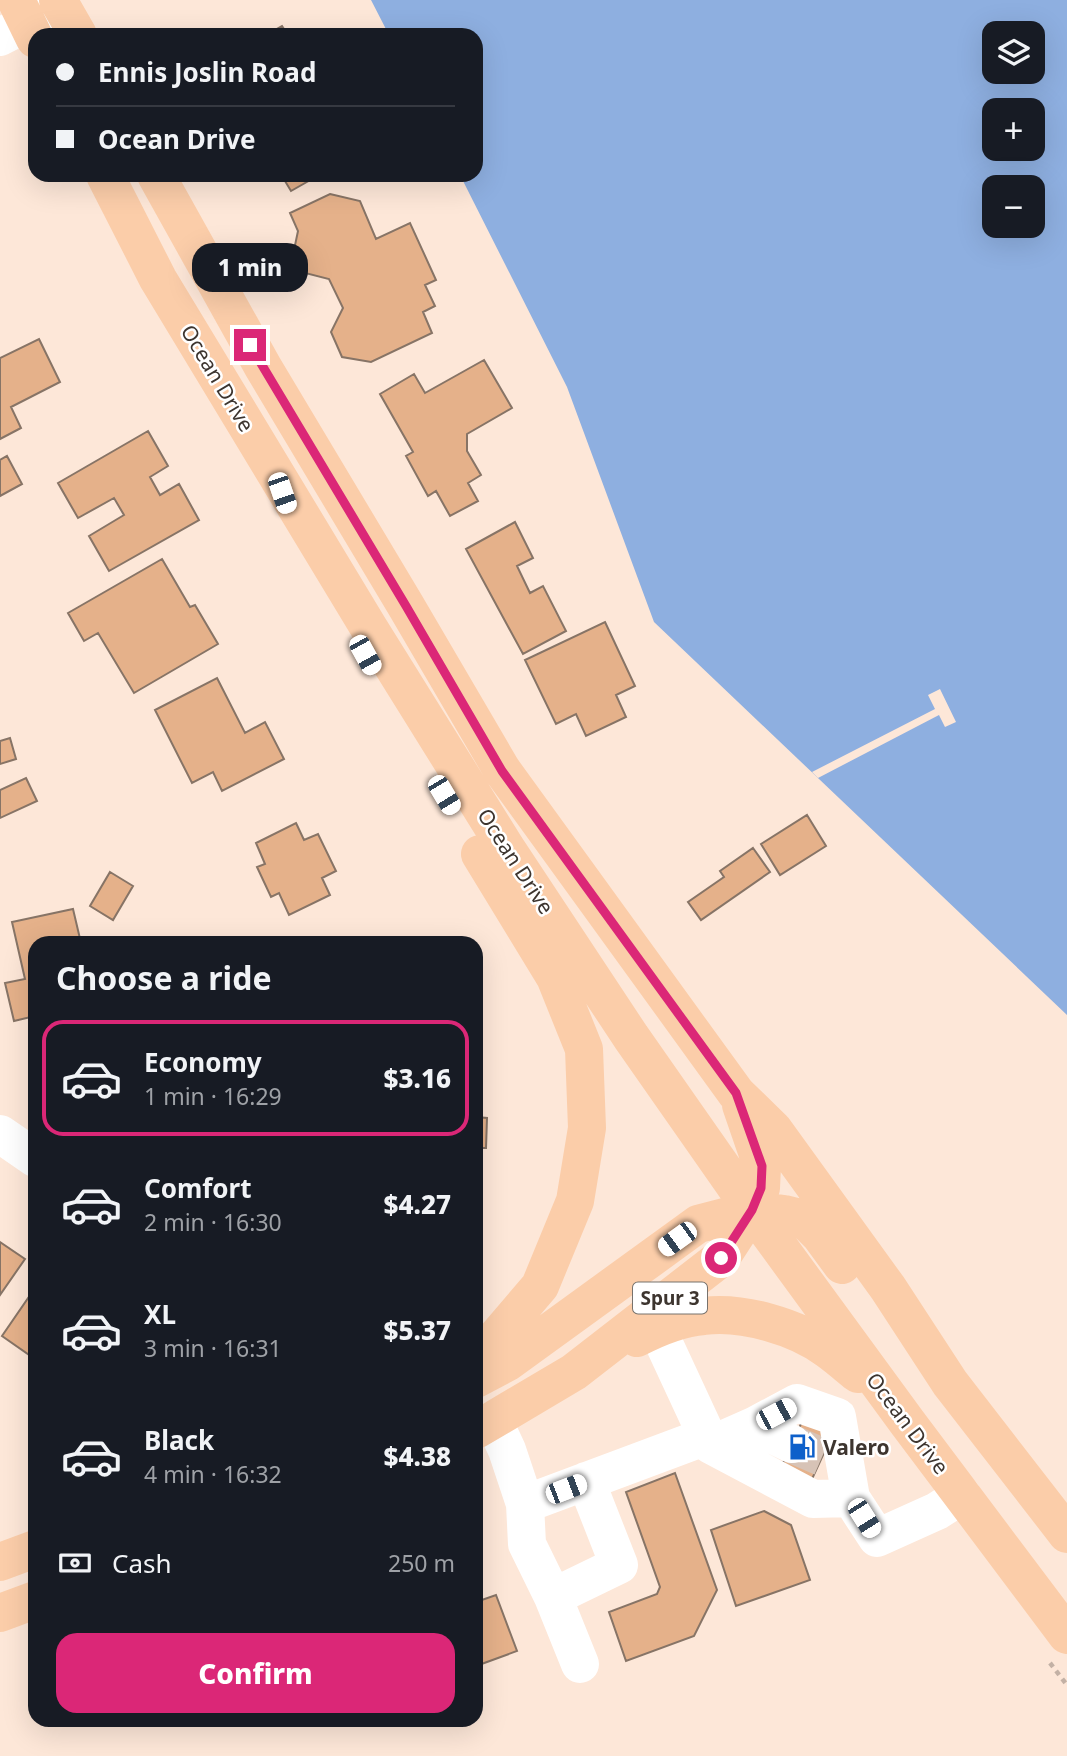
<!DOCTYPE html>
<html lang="en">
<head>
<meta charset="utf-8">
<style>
  :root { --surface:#171b24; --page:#242831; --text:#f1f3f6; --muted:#9ea1a6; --line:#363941; --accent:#db2777 }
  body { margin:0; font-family:"Noto Sans",sans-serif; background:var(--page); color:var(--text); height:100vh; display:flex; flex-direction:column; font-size:26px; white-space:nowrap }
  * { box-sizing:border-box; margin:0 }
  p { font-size:23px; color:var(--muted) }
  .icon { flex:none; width:38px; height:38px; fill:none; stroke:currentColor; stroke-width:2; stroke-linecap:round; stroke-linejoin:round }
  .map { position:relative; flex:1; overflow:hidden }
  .sheet { position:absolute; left:28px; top:936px; width:455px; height:791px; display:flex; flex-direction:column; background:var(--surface); border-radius:21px; box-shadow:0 7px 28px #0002 }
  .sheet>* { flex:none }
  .top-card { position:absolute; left:28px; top:28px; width:455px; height:154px; border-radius:21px; box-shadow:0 7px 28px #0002; display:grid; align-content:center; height:154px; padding:0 28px; background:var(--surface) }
  .buttons { position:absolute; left:982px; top:21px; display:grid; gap:14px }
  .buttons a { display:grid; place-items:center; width:63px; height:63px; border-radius:14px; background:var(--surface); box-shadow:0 7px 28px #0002; font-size:35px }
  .end { position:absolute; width:32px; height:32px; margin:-16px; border:9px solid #db2777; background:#fff; box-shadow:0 0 0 4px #fff }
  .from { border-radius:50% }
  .bubble { position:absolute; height:49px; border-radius:21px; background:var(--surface); box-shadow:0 7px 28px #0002; font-size:23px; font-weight:800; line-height:49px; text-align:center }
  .car { position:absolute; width:21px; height:42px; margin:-21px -10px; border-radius:9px; box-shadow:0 0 5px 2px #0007; background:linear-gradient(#fff 24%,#345 0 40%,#fff 0 76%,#345 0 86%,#fff 0) }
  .top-card b { display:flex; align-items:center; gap:24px; height:66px; font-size:26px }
  .top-card b+b { border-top:2px solid var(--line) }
  .top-card i { width:18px; height:18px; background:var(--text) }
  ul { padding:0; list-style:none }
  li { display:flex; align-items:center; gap:21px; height:116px; margin:0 14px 10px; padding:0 14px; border:4px solid transparent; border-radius:21px }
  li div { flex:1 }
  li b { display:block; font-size:26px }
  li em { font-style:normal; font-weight:800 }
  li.selected { border-color:var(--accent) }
  li>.icon { width:63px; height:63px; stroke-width:1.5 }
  h2 { padding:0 28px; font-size:32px; line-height:84px }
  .pay { display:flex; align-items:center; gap:18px; height:77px; padding:0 28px; font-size:26px }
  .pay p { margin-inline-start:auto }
  .button { display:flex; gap:14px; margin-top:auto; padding:14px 28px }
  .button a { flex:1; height:80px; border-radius:21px; background:var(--accent); color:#fff; font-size:28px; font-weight:800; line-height:80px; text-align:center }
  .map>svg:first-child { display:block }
  .water { fill:#8eafe0; fill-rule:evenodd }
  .pier { fill:#fde7d8 }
  .building { fill:#e5b18a; stroke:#877466; stroke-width:2 }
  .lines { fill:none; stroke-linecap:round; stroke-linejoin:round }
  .minor-tunnel { stroke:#d7c3b6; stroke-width:38; stroke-dasharray:38 19; stroke-linecap:butt }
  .path { stroke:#c3b1a5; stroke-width:4.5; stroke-dasharray:5 5; stroke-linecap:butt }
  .minor { stroke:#fff; stroke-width:38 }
  .major { stroke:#fbcda9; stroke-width:38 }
  .route { stroke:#db2777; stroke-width:9 }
  .labels { text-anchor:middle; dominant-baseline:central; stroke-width:5; stroke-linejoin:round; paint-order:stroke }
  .shield { fill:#fff; stroke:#77726d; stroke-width:2 }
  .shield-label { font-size:19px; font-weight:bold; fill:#3d352f }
  .street-label { font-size:21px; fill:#3d352f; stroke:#fff }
  .poi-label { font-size:21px; font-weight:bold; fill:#3d352f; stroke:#fff; text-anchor:start }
</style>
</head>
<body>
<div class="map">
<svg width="1067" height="1756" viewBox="0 0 1067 1756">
  <rect width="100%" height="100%" fill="#fde7d8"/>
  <!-- water -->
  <path class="water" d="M371,0h696v1015l-413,-393 -87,-235 -107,-212h16v-140h-87zM994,33h38v39h-38zM994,110h38v39h-38zM994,187h38v39h-38z"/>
  <!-- pier -->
  <path class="pier" d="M940,689l16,33 -11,5 -6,-12 -121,63 -6,-6 123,-63 -7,-14z"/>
  <!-- building -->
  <path class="building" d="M282,26l6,9h-22z
    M280,175h39l-28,16 -9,-15z
    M330,194l30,7 16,38 34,-16 26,57 -11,5 10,21 -12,6 9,21 -61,29 -29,-5 -11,-25 12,-24 -14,-29 -24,-6 -11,-23 4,-19 -8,-18z
    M39,339l21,43 -49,25 10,21 -21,11v-81z
    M484,360l28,48 -45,26v17l14,24 -13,8 10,18 -28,15 -14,-25 -8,5 -22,-40 7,-4 -33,-58 34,-20 11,19z
    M148,431l20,35 -18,11 10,18 19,-11 20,36 -90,51 -20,-35 35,-21 -10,-17 -36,20 -20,-35z
    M7,456l15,28 -22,12v-36z
    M515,522l18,36 -16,8 13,27 13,-7 23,45 -43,23 -57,-105z
    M162,559l28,48 5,-2 23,39 -84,49 -36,-60 -14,8 -16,-28z
    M605,622l30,64 -19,9 10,22 -40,19 -10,-22 -20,10 -31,-64z
    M217,678l28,55 20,-11 19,37 -62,32 -9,-19 -21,11 -37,-73z
    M10,738l6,21 -16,5v-23z
    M26,778l11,23 -37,17v-28z
    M807,815l19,31 -46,29 -19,-31z
    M296,823l8,17 14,-6 18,37 -14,7 8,17 -41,20 -10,-22 -8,4 -14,-30 8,-3 -9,-21z
    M753,848l17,24 -69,48 -13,-18 36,-25 -4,-6z
    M110,872l23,14 -20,34 -23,-14z
    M73,909l8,34h-46v73l-21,5 -9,-38 20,-4 -13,-57z
    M476,1117l11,1 -1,30h-5l-5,65z
    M0,1242l25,17 -25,36z
    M35,1288v71l-33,-23z
    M805,1415l30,14 -28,61 -30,-14z
    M675,1473l42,117 -23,46 -68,25 -17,-49 48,-18 3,-7 -34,-95z
    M764,1511l27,14 19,55 -74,26 -25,-76z
    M496,1595l21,56 -41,15v-64z"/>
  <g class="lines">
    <!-- minor-tunnel -->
    <path class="minor-tunnel" d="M792,1444l30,13"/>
    <!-- path -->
    <path class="path" d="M1050,1663l17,22"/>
    <!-- minor -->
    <path class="minor" d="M0,37l56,-29
      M0,1134l35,24
      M658,1328l8,20 45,97 43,-19 43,-23 40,14 14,81 26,40 60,-27 25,-16
      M493,1420l14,30 18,54 182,-68
      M754,1426l38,18
      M711,1445l102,54 38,-1
      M525,1504l2,40 26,53 66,-32 -33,-84
      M553,1597l27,67"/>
    <!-- major -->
    <path class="major" d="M16,0l19,39
      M58,0l20,35
      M105,175l53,104 211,349 137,220 125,189 121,173 155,212 160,213
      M156,175l107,192 143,239 96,164 234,323 37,36 115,159 62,95 117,151
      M637,1338c21,-11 43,-20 67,-22 39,-5 93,11 124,34 11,8 20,16 30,24
      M476,1361l64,-75 35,-85 12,-73 -3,-79 -29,-72 -75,-123
      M476,1379l32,-17 190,-138 54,-14 32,4 20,5 16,16 22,30
      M476,1430l98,-58 147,-114 31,-48 9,-22 1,-22 -21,-61
      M0,1562l35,-13
      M0,1613l35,-13"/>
  </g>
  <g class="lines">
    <!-- route -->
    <path class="route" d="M250,345l156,261 96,165 234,322 26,73 -1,22 -9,22 -31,48"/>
  </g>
  <!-- icons -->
  <defs>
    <g id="fuel-bare" transform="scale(2.1)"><path d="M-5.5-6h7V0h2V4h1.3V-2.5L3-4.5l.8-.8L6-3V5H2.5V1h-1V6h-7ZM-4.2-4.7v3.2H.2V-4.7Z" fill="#0e60ca" stroke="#fff" stroke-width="2.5" paint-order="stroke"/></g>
  </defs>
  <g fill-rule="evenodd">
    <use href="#fuel-bare" x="802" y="1447"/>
  </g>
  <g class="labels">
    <!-- shield labels -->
    <rect class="shield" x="633" y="1282.5" width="74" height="31" rx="5"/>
    <g class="shield-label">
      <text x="670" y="1298">Spur 3</text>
    </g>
    <!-- street labels -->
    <g class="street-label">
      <text transform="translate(218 378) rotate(59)">Ocean Drive</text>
      <text transform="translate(516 861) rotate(57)">Ocean Drive</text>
      <text transform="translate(908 1423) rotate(53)">Ocean Drive</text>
    </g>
    <!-- poi labels -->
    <g class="poi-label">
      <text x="823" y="1447">Valero</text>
    </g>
  </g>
</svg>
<div class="buttons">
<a><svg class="icon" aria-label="layers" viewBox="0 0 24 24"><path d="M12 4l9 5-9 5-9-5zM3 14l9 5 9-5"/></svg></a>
<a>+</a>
<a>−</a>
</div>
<i class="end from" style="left:721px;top:1258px"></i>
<i class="end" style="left:250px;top:345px"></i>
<div class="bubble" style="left:192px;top:243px;width:116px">1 min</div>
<i class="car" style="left:282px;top:493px;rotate:161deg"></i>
<i class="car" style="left:365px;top:655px;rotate:151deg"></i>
<i class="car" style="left:444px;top:795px;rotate:149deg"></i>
<i class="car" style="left:677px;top:1239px;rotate:234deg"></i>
<i class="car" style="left:776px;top:1414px;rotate:62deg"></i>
<i class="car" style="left:566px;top:1489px;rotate:69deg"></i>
<i class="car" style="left:864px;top:1518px;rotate:148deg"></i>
<div class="top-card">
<b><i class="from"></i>Ennis Joslin Road</b>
<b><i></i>Ocean Drive</b>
</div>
<section class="sheet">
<h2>Choose a ride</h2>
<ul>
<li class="selected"><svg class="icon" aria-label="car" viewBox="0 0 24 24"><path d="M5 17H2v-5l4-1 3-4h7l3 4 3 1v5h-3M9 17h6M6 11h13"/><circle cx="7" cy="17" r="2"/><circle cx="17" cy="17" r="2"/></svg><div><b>Economy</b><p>1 min · 16:29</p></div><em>$3.16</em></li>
<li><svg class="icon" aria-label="car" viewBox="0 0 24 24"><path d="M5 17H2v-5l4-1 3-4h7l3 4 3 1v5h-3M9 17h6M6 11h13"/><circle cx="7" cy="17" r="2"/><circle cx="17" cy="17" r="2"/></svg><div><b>Comfort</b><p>2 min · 16:30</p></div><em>$4.27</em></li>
<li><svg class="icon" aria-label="car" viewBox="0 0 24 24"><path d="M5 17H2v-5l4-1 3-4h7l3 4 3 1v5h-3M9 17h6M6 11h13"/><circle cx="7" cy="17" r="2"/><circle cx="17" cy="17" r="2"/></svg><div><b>XL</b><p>3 min · 16:31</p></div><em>$5.37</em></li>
<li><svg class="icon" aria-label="car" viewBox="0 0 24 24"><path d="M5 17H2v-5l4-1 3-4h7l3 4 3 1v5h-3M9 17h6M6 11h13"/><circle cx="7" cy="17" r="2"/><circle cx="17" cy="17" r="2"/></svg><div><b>Black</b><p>4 min · 16:32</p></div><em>$4.38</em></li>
</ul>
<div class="pay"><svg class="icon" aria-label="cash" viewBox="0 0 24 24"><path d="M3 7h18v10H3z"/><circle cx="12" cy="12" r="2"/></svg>Cash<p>250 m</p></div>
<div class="button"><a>Confirm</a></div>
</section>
</div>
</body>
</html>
